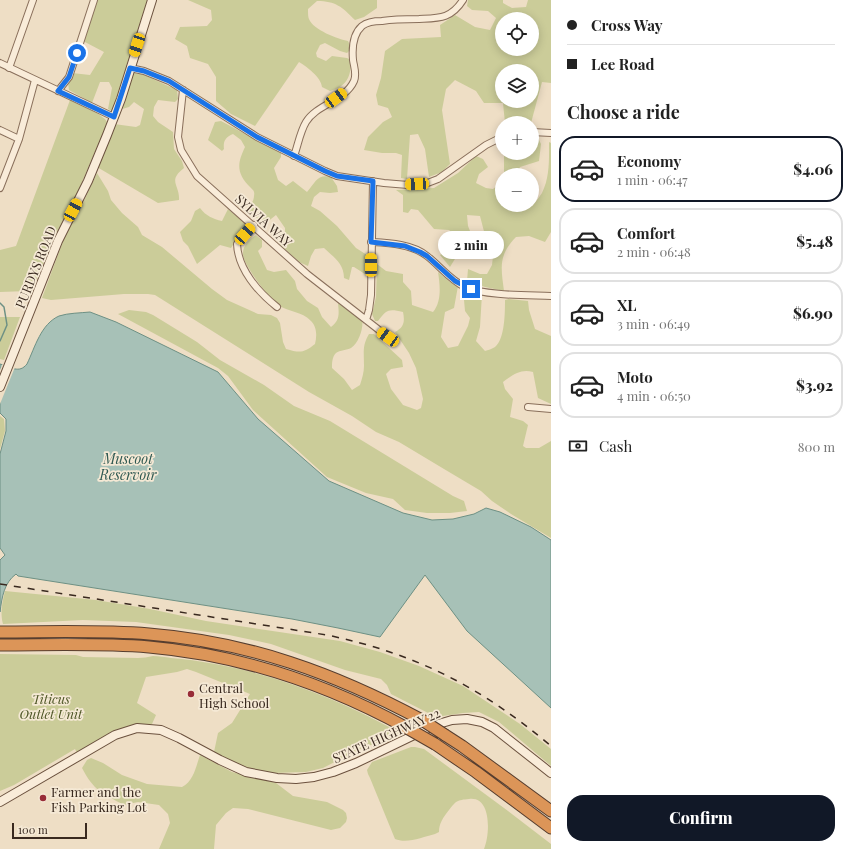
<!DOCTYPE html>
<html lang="en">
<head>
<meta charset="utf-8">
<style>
  :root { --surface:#fff; --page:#f6f6f6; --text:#222; --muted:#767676; --line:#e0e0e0; --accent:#111827 }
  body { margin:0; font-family:"Playfair Display",serif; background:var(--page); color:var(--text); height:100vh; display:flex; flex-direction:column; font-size:15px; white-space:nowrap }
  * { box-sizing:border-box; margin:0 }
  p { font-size:13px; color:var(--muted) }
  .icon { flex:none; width:22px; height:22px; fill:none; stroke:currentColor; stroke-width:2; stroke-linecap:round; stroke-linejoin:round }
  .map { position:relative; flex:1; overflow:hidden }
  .sheet { display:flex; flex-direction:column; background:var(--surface); width:300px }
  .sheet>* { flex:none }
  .banner { display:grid; align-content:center; height:88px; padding:0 16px; background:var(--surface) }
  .fabs { position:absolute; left:495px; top:12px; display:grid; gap:8px }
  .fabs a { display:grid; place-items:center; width:44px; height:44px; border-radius:50%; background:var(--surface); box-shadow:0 2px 10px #0003; font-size:20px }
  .scale { position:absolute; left:12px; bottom:10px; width:75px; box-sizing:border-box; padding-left:4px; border:2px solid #39291f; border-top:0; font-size:11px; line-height:14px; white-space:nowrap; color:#39291f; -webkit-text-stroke:3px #f5e9d5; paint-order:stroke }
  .end { position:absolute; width:18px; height:18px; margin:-9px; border:5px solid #1a73e8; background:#fff; box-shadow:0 0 0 2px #fff }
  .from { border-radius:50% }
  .bubble { position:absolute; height:28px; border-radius:14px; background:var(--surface); box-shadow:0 2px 10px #0003; font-size:13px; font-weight:800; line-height:28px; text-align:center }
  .car { position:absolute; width:12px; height:24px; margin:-12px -6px; border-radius:5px; box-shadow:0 0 3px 1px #0007; background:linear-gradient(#f5c518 24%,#345 0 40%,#f5c518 0 76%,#345 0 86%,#f5c518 0) }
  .banner b { display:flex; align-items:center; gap:14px; height:38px; font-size:15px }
  .banner b+b { border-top:1px solid var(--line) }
  .banner i { width:10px; height:10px; background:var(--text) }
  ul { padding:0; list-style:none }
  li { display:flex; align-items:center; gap:12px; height:66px; margin:0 8px 6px; padding:0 8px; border:2px solid var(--line); border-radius:16px }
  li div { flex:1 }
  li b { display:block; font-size:15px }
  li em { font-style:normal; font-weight:800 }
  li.selected { border-color:var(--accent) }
  li>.icon { width:36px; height:36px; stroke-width:1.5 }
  h2 { padding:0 16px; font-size:18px; line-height:48px }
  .pay { display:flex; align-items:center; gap:10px; height:44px; padding:0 16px; font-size:15px }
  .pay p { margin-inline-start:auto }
  .action { display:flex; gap:8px; margin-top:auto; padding:8px 16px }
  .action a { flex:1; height:46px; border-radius:16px; background:var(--accent); color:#fff; font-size:16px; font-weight:800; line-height:46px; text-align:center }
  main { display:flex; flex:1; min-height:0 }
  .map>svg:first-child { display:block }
  .green { fill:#cbcc99; fill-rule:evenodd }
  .water { fill:#a7c1b7; stroke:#6d9084 }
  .pier { fill:#eedec5 }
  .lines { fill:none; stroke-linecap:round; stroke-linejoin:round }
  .stream { stroke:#6d9084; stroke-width:1.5 }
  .street-casing { stroke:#896f5b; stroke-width:8 }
  .secondary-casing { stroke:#6b513e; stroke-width:10 }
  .highway-casing { stroke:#573e2f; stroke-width:13 }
  .street { stroke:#f9ecd9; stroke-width:6 }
  .secondary { stroke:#f9ecd9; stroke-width:8 }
  .highway { stroke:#dc9558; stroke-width:11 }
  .rail { stroke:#39291f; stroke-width:1.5; stroke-dasharray:7 7; stroke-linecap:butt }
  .highway-bridge-casing { stroke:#573e2f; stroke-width:13; stroke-linecap:butt }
  .highway-bridge { stroke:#dc9558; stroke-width:11 }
  .route { stroke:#1a73e8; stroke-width:5 }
  .poi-dot { fill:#982c37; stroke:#f5e9d5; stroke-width:1.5 }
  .labels { text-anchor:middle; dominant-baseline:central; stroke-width:3.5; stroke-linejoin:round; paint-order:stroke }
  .street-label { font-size:13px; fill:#39291f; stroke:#f5e9d5 }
  .poi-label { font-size:13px; fill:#39291f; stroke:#f5e9d5; text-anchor:start }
  .park-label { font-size:13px; font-style:italic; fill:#4e5626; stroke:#f5e9d5 }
  .water-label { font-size:14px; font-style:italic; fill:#2f5952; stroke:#f5e9d5 }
</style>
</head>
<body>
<main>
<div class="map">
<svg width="551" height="849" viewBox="0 0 551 849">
  <rect width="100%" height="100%" fill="#eedec5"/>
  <!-- green -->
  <path class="green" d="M97,0h50l-28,92 -7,19 -4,-2 4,-21 -3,-6h-9l-8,21 -23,-13 -1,-7 4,-10 18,2 14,-23 -21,-11z
    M188,0h189v8l-13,9 -9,3c-13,-13 -19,-19 -38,-19l-9,8c0,3 0,8 1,10 4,11 29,20 39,22l2,4v5l-3,3 -7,-2 -15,-8 -5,2 -4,8 1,4 9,4 6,-5 15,2 4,2c0,17 -4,26 -21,31l-8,-4c-1,-10 -15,-20 -23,-25l-44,64 -24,-12 -15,-13v-24l-8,-13 -18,-6 -3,-12 -12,-7 5,-12 27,-1 5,-6 -1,-10z
    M468,0h35v3l9,5 14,-1 2,-7h23v83l-9,-1 -11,41h-26l-2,-20h-19l-8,-12 -21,-11 -9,9 -4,21 8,54 -8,8 -13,5 -4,-28 -7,-15 -8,1 -3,44 -6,-1 1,-23 -6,-2h-14l-18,-3 4,-13 15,-15 9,-5 -4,-9 -10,-3 -2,-10 5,-17 4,-27 17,-12 39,-2 -1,-12 15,-10 20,12 15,3 6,-12 -8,-7 -16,-1 -5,-4zM502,19h30v30h-30zM502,71h30v30h-30z
    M133,73l9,1 35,16 1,9 -3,3 -17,-2 -4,7 -1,9 5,6 15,10 1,17 8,12 2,7c-17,13 -4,17 -5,32l-21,3 -61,-36 17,-43 22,3 4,-2 4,-16 -10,-7 -5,5 -7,2z
    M70,100l27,13 8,6 2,3 -4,11 -24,56 -22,43 -21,48 -8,11 -28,1v-42l16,-4z
    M221,121l60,32v4l-7,11 4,12 8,6 7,-5 14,11c9,-10 10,-18 24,-15l6,9 1,6 -8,1 -10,-1 -6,5 -3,9 9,5 17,15 19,22 11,7 1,21 -14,-9h-2l-3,13 -5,-2c0,-15 -11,-21 -20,-30l-9,1 -4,7 -3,10 -9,-4 -20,-18 6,-8v-8l-9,-13 -10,8 -17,-9 -2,-4c3,-4 7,-9 7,-14 1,-5 -1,-6 -3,-8 -15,-15 -14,-24 -6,-41l-4,-7 -8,-6c-8,3 -10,8 -9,15l-2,2 -14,-11 7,-18z
    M532,136h5l4,8 -2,17 -19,6 -4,8h-12v-22h28z
    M549,142l2,1v89l-6,10 -16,-6 -13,1c-18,19 -15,30 -12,54l-19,-4 -18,-6 1,-12 12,5h7l5,-9 1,-9 -6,-13 -7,-27 -13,-1 1,11 4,10 -11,13 -11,18 -10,-12 15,-9 2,-10 -8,-6 -15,-1 -16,-19 -7,-1 -3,4 -5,-1v-17l-7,-5 38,-2 24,-15 18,-17 7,3 5,8 -9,7 -3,9 10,5 7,1 9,-7v23l30,1c3,-4 7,-8 10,-13 8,-16 7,-34 7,-51z
    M97,173l11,18 3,9 11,13 16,14 4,8 20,12 50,42 15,11 31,14 13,1 6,3 3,5 3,19 3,7c14,4 18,4 29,-5 2,-8 2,-17 -4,-23 -9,-10 -23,-9 -33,-16 -9,-6 -34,-40 -35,-50 -1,-9 7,-16 13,-20l6,5v7l-4,4 9,19 7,2 12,-2 9,11 2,8 10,12 11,7 4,9 9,10c9,-7 8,-13 7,-24l24,16c2,8 -3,24 -11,29 -4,2 -11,2 -15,5 -4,4 -4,10 -4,15l12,11 8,11 8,-5c2,-6 4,-13 4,-19 0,-14 -2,-20 5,-32h5l28,26 1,7 -12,2 -5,5 5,15 12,16 14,5 4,-2 2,-9 -7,-31 -7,-15 -14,-21c9,-5 10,-10 8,-20 -14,-3 -16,-3 -25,9h-3l-3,-7 4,-17 1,-33 9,7 17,3v8l8,9 1,14 21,7c9,-11 7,-27 5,-40l12,10 8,4 -4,22 -9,4 -4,25 7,11 10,-2 10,-20 2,-8 -5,-7 -2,-22 19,5 -2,33 -4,14 9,10c3,-1 7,-2 10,-4 10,-8 10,-35 10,-47l4,-1 19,2 1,9 6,19 16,7v68l-13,-6 -5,-26c-12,-3 -19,2 -30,10l2,7 8,10 -3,18 13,4 5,4 -5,21 3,2h13l12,-7v97l-40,-24 -19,-13 -11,-10 -37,-22 -45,-27 -23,-10 -24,-16 -43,-24 -154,-97 -7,-1h-24l-73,6 -9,-2 21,-57 10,-22 9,-14z
    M200,208c6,8 13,11 22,13l6,-12 16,13 2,3 -15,23 -11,-3 -23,19 -9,-18 -5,-5 -3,-9 11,-11 4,-10z
    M129,310l17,2 7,3 44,27 23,18 44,25 30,21 36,15 123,75 11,5 3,10 -17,2h-23l-22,-3 -12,-11 -27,-6 -39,-16 -74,-67 -25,-34 -10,-8 -100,-54z
    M0,317h20l-16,43 -4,-1z
    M0,416l4,3 1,12 -5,18z
    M5,591l91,9 54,9 56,12 134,20 40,11 39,14 44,20 57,38 31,25v17l-52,-44 -20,-10 -16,1 -27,4 -45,-23 -4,-9 -6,-6 -36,-9 -74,-26 -42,-9 -93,-13 -53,-2 -80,4c-3,-11 -1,-21 2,-33z
    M0,654l76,1 7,2c18,0 36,1 55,1 5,0 10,-1 15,-2 6,0 12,1 18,2 82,7 162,37 233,77l-40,12 -41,21 -17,4 -35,1 -28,-6 -29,-15 4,-19 14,-10 18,-29 -54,-22 -9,-3 -10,3 -31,5 -9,26 19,12 -4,9 -23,2 -13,4 -39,23 -2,-4 -61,36 -14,6z
    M411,747h4l9,2 80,59 47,36v5h-67c6,-14 8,-53 -15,-50 -12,1 -13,2 -20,11 -6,8 -10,13 -10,22l-4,2c-12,3 -28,10 -40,5l-25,-61 -2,-4 -1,-4 5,-8z
    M200,755l32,17 44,11 17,13 34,6 16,8 3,3 1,5 -1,4 -6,6 -9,2 -83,-21 -15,-1 -7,5 -10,12 -2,24h-55l11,-26 -2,-9 -9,-9 -21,-3 -14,3c-22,-12 -30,-14 -42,-37l5,-8 4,-2 12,5 19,12 25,9 35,3c12,-6 14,-21 18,-32z"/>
  <!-- water -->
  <path class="water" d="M90,312l26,10 102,50 40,47 71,62 74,32 29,7 21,-1 21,-5 12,-6 14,4 31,15 20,13v168l-84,-77 -42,-56 -45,62 -42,-9 -46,-9 -274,-43 -2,-2c-12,9 -14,23 -16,38v-52l5,-5 -5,-7v-94l6,-23v-12l-6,-6v-49c11,3 19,10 27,0 8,-17 14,-40 32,-48 9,-3 21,-3 31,-4z"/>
  <!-- pier -->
  <path class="pier" d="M3,363l12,4 -15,37v-34z"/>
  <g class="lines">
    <!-- stream -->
    <path class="stream" d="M0,303l4,4 3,18 -7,16"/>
    <!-- street casing -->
    <g class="street-casing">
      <path id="street" d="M0,63l114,54
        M9,68l24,-68
        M130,68l14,3 25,10 88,56 68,34 12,5 47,7 24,2 17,-1 13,-5 48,-34 16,-8
        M183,90l-5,47 3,13 16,26 110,98 81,63
        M58,91l11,-14 25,-77
        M0,130l19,9
        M532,132l19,1
        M294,156c4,-11 6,-24 12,-34 11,-18 39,-21 48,-41 3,-7 0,-14 -1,-21 -1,-11 0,-26 9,-34 5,-4 14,-5 20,-5 12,-2 25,-2 37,-2 20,-1 32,0 44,-19
        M0,188l19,-49 16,-59
        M254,225l-17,19c1,25 21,48 40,63
        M371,242c18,1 41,2 56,14 13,10 23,24 38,31 21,9 63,8 86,9
        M366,320l3,-10 2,-15 2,-114
        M528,407l23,2"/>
    </g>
    <!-- secondary casing -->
    <g class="secondary-casing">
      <path id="secondary" d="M0,387l58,-146 30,-60 19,-46 14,-36 31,-99
        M0,802l115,-67 22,-7 24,2 18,8 41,22 26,12 31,6 19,1 18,-2 19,-5 23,-9 79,-38 17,-5 15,-1 15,3 12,6 57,45"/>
    </g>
    <!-- highway casing -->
    <g class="highway-casing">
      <path id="highway" d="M0,632c50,0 99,-2 149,2 100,8 185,39 273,86
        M0,645c49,0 99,-2 149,2 92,8 178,37 258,81
        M445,735l17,11 89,65
        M435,744l41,28 75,56"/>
    </g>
    <!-- street -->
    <use href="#street" class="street"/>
    <!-- secondary -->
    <use href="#secondary" class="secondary"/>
    <!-- highway -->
    <use href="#highway" class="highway"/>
    <!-- rail -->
    <path class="rail" d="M0,584l327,51c90,19 154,52 224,111"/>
    <!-- highway-bridge casing -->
    <g class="highway-bridge-casing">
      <path id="highway-bridge" d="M422,720l23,15
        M407,728l28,16"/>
    </g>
    <!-- highway-bridge -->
    <use href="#highway-bridge" class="highway-bridge"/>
  </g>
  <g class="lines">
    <!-- route -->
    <path class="route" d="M77,53l-8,24 -11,14 56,26 16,-49 14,3 25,10 88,56 68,34 12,5 36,5 -2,61 34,4 15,6 7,4 28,25 16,8"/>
  </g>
  <!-- markers -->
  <g class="poi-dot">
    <circle cx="191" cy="694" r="4"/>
    <circle cx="43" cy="798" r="4"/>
  </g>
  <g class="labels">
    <!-- street labels -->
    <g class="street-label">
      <text transform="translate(264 220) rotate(42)">SYLVIA WAY</text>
      <text transform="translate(35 267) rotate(-68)">PURDYS ROAD</text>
      <text transform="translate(386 735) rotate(-24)">STATE HIGHWAY 22</text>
    </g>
    <!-- poi labels -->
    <g class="poi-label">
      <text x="199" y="687">Central<tspan x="199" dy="15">High School</tspan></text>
      <text x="51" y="791">Farmer and the<tspan x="51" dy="15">Fish Parking Lot</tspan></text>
    </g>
    <!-- park labels -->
    <g class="park-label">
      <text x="51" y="698">Titicus<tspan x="51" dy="15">Outlet Unit</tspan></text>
    </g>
    <!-- water labels -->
    <g class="water-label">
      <text x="128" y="458">Muscoot<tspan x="128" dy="16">Reservoir</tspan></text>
    </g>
  </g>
</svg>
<div class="fabs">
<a><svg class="icon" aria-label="locate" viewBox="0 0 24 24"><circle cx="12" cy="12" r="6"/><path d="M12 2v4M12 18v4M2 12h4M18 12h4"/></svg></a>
<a><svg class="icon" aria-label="layers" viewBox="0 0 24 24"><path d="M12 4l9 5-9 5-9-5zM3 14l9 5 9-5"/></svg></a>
<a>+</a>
<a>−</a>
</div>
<div class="scale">100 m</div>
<i class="end from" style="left:77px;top:53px"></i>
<i class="end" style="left:471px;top:289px"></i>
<div class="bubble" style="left:438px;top:231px;width:66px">2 min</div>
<i class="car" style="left:137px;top:45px;rotate:198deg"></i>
<i class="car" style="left:336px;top:98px;rotate:54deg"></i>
<i class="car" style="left:417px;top:184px;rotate:267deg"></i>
<i class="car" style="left:73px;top:210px;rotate:28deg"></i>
<i class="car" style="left:245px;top:234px;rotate:41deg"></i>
<i class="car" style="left:371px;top:265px;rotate:0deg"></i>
<i class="car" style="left:388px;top:337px;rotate:305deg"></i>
</div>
<section class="sheet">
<div class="banner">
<b><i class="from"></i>Cross Way</b>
<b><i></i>Lee Road</b>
</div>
<h2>Choose a ride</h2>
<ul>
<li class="selected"><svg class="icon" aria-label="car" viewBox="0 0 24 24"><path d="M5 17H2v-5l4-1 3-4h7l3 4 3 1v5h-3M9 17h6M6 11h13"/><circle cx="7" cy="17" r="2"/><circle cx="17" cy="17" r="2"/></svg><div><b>Economy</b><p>1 min · 06:47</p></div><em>$4.06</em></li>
<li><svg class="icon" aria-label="car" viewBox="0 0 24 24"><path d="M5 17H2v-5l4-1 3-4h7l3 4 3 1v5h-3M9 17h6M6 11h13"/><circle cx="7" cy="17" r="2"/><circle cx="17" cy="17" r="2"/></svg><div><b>Comfort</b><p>2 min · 06:48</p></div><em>$5.48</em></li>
<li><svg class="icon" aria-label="car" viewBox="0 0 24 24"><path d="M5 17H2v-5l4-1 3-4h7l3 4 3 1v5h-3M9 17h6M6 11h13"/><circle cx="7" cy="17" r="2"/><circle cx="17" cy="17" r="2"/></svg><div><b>XL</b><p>3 min · 06:49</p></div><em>$6.90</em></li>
<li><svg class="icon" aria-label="car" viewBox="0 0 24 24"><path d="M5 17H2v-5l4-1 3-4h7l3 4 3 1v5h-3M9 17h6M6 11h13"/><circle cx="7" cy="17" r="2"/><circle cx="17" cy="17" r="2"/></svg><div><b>Moto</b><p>4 min · 06:50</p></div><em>$3.92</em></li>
</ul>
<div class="pay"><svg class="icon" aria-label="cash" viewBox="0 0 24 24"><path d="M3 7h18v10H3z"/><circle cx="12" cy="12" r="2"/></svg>Cash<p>800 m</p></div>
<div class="action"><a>Confirm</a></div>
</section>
</main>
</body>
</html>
